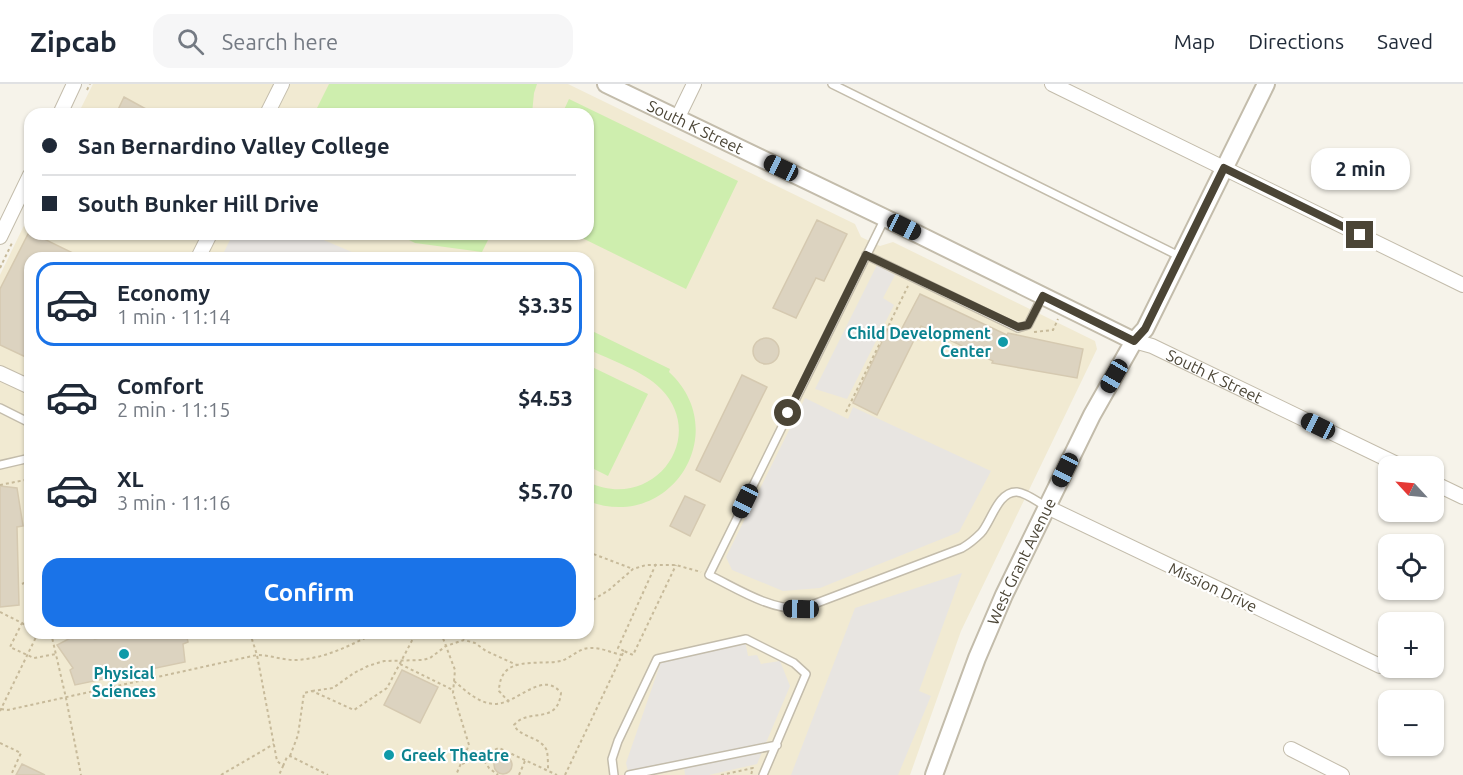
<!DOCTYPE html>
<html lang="en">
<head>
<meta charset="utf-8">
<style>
  :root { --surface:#fff; --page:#f6f6f7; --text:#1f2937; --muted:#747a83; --line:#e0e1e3; --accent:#1a73e8 }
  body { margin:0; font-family:Ubuntu,sans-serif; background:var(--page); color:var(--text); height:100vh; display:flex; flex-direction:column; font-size:22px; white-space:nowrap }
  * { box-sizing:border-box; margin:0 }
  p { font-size:20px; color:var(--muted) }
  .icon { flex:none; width:33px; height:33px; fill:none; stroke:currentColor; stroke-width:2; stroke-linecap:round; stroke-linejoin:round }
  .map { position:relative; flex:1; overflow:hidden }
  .panel { position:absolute; left:24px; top:168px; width:570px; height:387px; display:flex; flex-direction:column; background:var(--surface); border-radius:18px; box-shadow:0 2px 4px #0004 }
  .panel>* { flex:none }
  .banner { position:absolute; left:24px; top:24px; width:570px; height:132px; border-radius:18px; box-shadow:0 2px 4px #0004; display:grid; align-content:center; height:132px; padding:0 18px; background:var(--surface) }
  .needle { width:39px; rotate:296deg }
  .controls { position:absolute; left:1378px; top:372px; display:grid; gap:12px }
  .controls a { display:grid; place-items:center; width:66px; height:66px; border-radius:12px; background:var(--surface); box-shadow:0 2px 4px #0004; font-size:30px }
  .end { position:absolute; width:27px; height:27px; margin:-14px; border:8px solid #4b4536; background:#fff; box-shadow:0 0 0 3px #fff }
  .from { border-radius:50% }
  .bubble { position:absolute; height:42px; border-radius:18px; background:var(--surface); box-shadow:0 2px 4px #0004; font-size:20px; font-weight:600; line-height:42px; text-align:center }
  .car { position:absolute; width:18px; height:36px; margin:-18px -9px; border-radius:8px; box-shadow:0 0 4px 2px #0007; background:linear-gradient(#222 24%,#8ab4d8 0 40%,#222 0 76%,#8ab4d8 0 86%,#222 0) }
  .banner b { display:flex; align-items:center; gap:21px; height:57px; font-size:22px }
  .banner b+b { border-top:2px solid var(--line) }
  .banner i { width:15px; height:15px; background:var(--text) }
  ul { padding:10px 0 0; list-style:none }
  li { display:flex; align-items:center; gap:18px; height:84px; margin:0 12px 9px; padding:0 6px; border:3px solid transparent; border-radius:18px }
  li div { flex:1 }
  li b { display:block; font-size:22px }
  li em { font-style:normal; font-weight:600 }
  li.selected { border-color:var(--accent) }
  li>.icon { width:54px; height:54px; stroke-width:1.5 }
  .primary-button { display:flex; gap:12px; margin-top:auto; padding:12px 18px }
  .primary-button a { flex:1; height:69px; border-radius:18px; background:var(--accent); color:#fff; font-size:24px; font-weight:600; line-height:69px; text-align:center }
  header { display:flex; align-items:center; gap:36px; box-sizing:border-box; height:84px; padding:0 30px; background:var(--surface); border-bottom:2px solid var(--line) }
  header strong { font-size:28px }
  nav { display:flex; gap:33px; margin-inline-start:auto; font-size:21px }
  .search { width:420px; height:54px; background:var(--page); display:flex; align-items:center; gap:15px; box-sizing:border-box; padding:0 21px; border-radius:18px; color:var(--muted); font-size:22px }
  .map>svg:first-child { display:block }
  .education { fill:#f1ead2; fill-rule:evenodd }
  .green { fill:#ceeeae }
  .parking { fill:#e8e5e1 }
  .building { fill:#dcd3c0; stroke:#d5c9b0; stroke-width:1.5 }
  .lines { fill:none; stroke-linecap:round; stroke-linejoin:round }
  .service-casing { stroke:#c3bcab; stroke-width:10 }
  .minor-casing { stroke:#c3bcab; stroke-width:16 }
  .tertiary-casing { stroke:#c3bcab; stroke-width:20 }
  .path { stroke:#c7ba9a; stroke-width:2; stroke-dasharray:3 3; stroke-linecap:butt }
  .service { stroke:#fff; stroke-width:7 }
  .minor { stroke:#fff; stroke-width:14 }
  .tertiary { stroke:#fff; stroke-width:16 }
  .route { stroke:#4b4536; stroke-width:8 }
  .culture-dot { fill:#0f9aa8; stroke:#fff; stroke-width:2 }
  .labels { text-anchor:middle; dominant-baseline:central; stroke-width:4.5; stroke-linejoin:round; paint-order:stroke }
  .street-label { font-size:16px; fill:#4b4536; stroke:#fff }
  .culture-label { font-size:16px; font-weight:bold; fill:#0d838f; stroke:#fff; text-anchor:end }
</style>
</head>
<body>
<header>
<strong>Zipcab</strong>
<div class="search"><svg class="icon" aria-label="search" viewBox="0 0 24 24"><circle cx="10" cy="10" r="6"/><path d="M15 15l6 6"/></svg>Search here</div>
<nav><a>Map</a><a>Directions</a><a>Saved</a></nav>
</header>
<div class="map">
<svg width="1463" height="691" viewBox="0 0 1463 691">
  <rect width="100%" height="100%" fill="#f6f3ea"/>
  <!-- education -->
  <path class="education" d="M93,0h475l287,140 6,13 19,9 13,-4 202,99 2,8 -136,282 -51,144h-910v-500l30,-62v21h558v-120h-510zM30,174h558v375h-558z"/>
  <!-- green -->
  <path class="green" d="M329,0h208l-3,9 -2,21h-218z
    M569,15l169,82 -52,108 -112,-55h14v-120h-26z
    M397,150h94l-9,18 -67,-9z
    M588,245l82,40 -1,3c65,60 1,161 -81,129v-19c64,31 121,-44 73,-93 -17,-18 -51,-29 -73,-40z
    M588,281l60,29 -40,82 -20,-10z"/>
  <!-- parking -->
  <path class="parking" d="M233,150h82l4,4 47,20h-145z
    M877,181l18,10 -12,23 11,7 -47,94 -32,-10z
    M805,314l43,21 5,-12 138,64 -32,61 -139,56 -37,3 -51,-21 -6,-13z
    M962,489l-43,118 12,5 -33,79h-107l64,-167z
    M744,551l4,21 9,-1 4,9 19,-3 10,25 -33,78 -48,11h-24l-1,-9 -55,9 -3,-12 38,-110z"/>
  <!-- building -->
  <path class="building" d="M124,13l31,17h-39z
    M817,136l30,14 -23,47 -8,-3 -20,40 -23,-10z
    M28,150h21l-3,6 37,18h-53v101l-30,-14v-56z
    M920,210l87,41 1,-2 75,16 -6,29 -85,-15 1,-2 -72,-35 -44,89 -24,-12 37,-78 11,5z
    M753 267a13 13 0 1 1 26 0a13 13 0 1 1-26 0Z
    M742,291l25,12 -47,95 -24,-12z
    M0,402l17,2 6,38 -6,1 2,78 -19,2z
    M685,412l20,9 -15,31 -20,-10z
    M80,549l15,6 28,-6h63l2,9 -5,2 2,18 -110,23 -5,-15 3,-2 -16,-23z
    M402,586l36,17 -18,36 -36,-18z
    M494 681a9 9 0 1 1 18 0a9 9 0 1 1-18 0Z
    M22,680l23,11h-29z"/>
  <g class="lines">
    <!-- service casing -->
    <g class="service-casing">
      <path id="service" d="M832,0l347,172
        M885,134l-176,357c29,14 59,34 92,34l161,-61c7,-4 13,-9 19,-15 10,-11 17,-42 36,-41 10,1 22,11 30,15
        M866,171l152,73 10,-3 14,-28
        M0,324l30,15
        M0,381l30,-7
        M614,691l-2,-16 6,-18 39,-82 89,-20 48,24 12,11 -43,101
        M629,691l148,-30"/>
    </g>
    <!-- minor casing -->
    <g class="minor-casing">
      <g id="minor">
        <path d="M1052,0l411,201"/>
        <path d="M60,30l14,-30"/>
        <path d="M267,30l15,-30"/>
        <path d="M677,35l17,-35"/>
        <path d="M0,153l30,-62"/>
        <path d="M198,174l12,-24"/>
        <path id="s1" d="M1134,257l18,5 249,120"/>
        <path d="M0,289l30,14"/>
        <path d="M1434,399l29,14"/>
        <path d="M1047,423l333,159"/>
        <path d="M1291,665l51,26"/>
      </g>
    </g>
    <!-- tertiary casing -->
    <g class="tertiary-casing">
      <g id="tertiary">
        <path id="s2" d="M606,0l279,134 249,123"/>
        <path id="s3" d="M934,691l43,-117 27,-63 88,-180 42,-74 11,-12 121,-245"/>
      </g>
    </g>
    <!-- path -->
    <path class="path" d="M87,6l3,-6
      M0,184l12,-25
      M1034,248l19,-2 5,-11
      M846,328l62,-126
      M0,401l30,-6
      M29,448l1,1
      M588,468l45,17
      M22,500l8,-4
      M588,519l21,-13 24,-21 13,-4h30l25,7
      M0,528l22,11 -12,24 24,11 22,-4
      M22,539l8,5
      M51,549l15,65 15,77
      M250,549l7,22 20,106 6,5 -4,9
      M441,549l14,37 -2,23 16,52 -13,30
      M624,567l-6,-3 38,-84
      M400,580l53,26
      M454,597c12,10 24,22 40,23 22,1 49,-35 67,-11 -4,33 -32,14 -47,32 6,13 27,11 33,26 1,6 1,14 1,20
      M312,607l21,-3 21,-15 14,-7 16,-5 39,-1 7,-2 16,-12 18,-6 11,3 11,8 31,14
      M509,618l-10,-11c1,-37 37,-25 62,-30 10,-3 18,-13 29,-13 10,-1 22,5 32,7
      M1,625l7,1 249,-55c13,0 25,5 38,5 29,-1 54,-14 80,-27
      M0,627l38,-78
      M0,659l21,10 -10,22
      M290,672l8,-21 6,-42 8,-2 42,19 33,-22 29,-55
      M481,672l8,12 9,7
      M462,680l37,-16 58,27
      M283,682l4,-9 3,-1 38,19
      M221,691l53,-31
      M519,691l6,-14
      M565,691l59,-124 9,4 43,-90
      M721,691l32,-7 -2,7"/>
    <!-- service -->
    <use href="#service" class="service"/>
    <!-- minor -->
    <use href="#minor" class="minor"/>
    <!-- tertiary -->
    <use href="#tertiary" class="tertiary"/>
  </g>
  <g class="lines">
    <!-- route -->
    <path class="route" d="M788,329l78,-158 152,72 10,-2 15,-29 91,45 11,-12 79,-161 136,67"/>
  </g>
  <!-- markers -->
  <g class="culture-dot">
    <circle cx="1003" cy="258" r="6"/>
    <circle cx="124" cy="570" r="6"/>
    <circle cx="389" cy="671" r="6"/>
  </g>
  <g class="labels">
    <!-- street labels -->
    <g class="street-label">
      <text stroke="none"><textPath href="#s2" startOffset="99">South K Street</textPath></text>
      <text stroke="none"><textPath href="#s1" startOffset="88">South K Street</textPath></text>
      <text stroke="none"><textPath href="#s3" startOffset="231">West Grant Avenue</textPath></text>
      <text transform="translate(1213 503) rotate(25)">Mission Drive</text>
    </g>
    <!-- culture labels -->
    <g class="culture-label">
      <text x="991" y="249">Child Development<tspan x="991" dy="18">Center</tspan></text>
      <text x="124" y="589" text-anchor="middle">Physical<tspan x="124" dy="18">Sciences</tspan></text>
      <text x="401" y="671" text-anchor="start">Greek Theatre</text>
    </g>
  </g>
</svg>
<div class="controls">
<a><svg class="needle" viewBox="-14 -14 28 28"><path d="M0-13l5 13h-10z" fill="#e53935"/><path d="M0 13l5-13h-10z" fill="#747a83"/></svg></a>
<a><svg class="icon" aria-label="locate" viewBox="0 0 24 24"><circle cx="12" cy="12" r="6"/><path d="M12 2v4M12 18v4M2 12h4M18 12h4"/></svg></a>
<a>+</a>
<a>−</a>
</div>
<i class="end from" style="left:788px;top:329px"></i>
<i class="end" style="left:1360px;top:151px"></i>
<div class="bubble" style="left:1311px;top:64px;width:99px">2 min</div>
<i class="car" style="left:781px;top:84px;rotate:295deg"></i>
<i class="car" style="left:904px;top:143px;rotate:116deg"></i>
<i class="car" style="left:1114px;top:292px;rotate:210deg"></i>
<i class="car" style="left:1318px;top:342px;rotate:296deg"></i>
<i class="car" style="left:1065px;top:386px;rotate:206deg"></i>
<i class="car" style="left:745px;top:417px;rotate:206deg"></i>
<i class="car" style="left:801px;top:525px;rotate:271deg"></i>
<div class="banner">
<b><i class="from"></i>San Bernardino Valley College</b>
<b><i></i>South Bunker Hill Drive</b>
</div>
<section class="panel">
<ul>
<li class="selected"><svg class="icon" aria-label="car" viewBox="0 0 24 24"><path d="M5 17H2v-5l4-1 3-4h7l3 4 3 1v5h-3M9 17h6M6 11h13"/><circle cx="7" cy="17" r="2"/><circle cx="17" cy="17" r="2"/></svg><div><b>Economy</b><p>1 min · 11:14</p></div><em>$3.35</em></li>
<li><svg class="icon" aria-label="car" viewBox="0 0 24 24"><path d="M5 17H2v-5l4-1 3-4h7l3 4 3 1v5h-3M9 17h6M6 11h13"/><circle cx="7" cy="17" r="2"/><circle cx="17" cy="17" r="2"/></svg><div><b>Comfort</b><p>2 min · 11:15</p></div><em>$4.53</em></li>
<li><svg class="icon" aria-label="car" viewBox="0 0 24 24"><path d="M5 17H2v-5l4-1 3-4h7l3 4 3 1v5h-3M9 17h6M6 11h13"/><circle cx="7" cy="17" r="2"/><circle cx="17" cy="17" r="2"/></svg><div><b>XL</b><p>3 min · 11:16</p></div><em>$5.70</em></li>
</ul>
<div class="primary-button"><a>Confirm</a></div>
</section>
</div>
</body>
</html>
